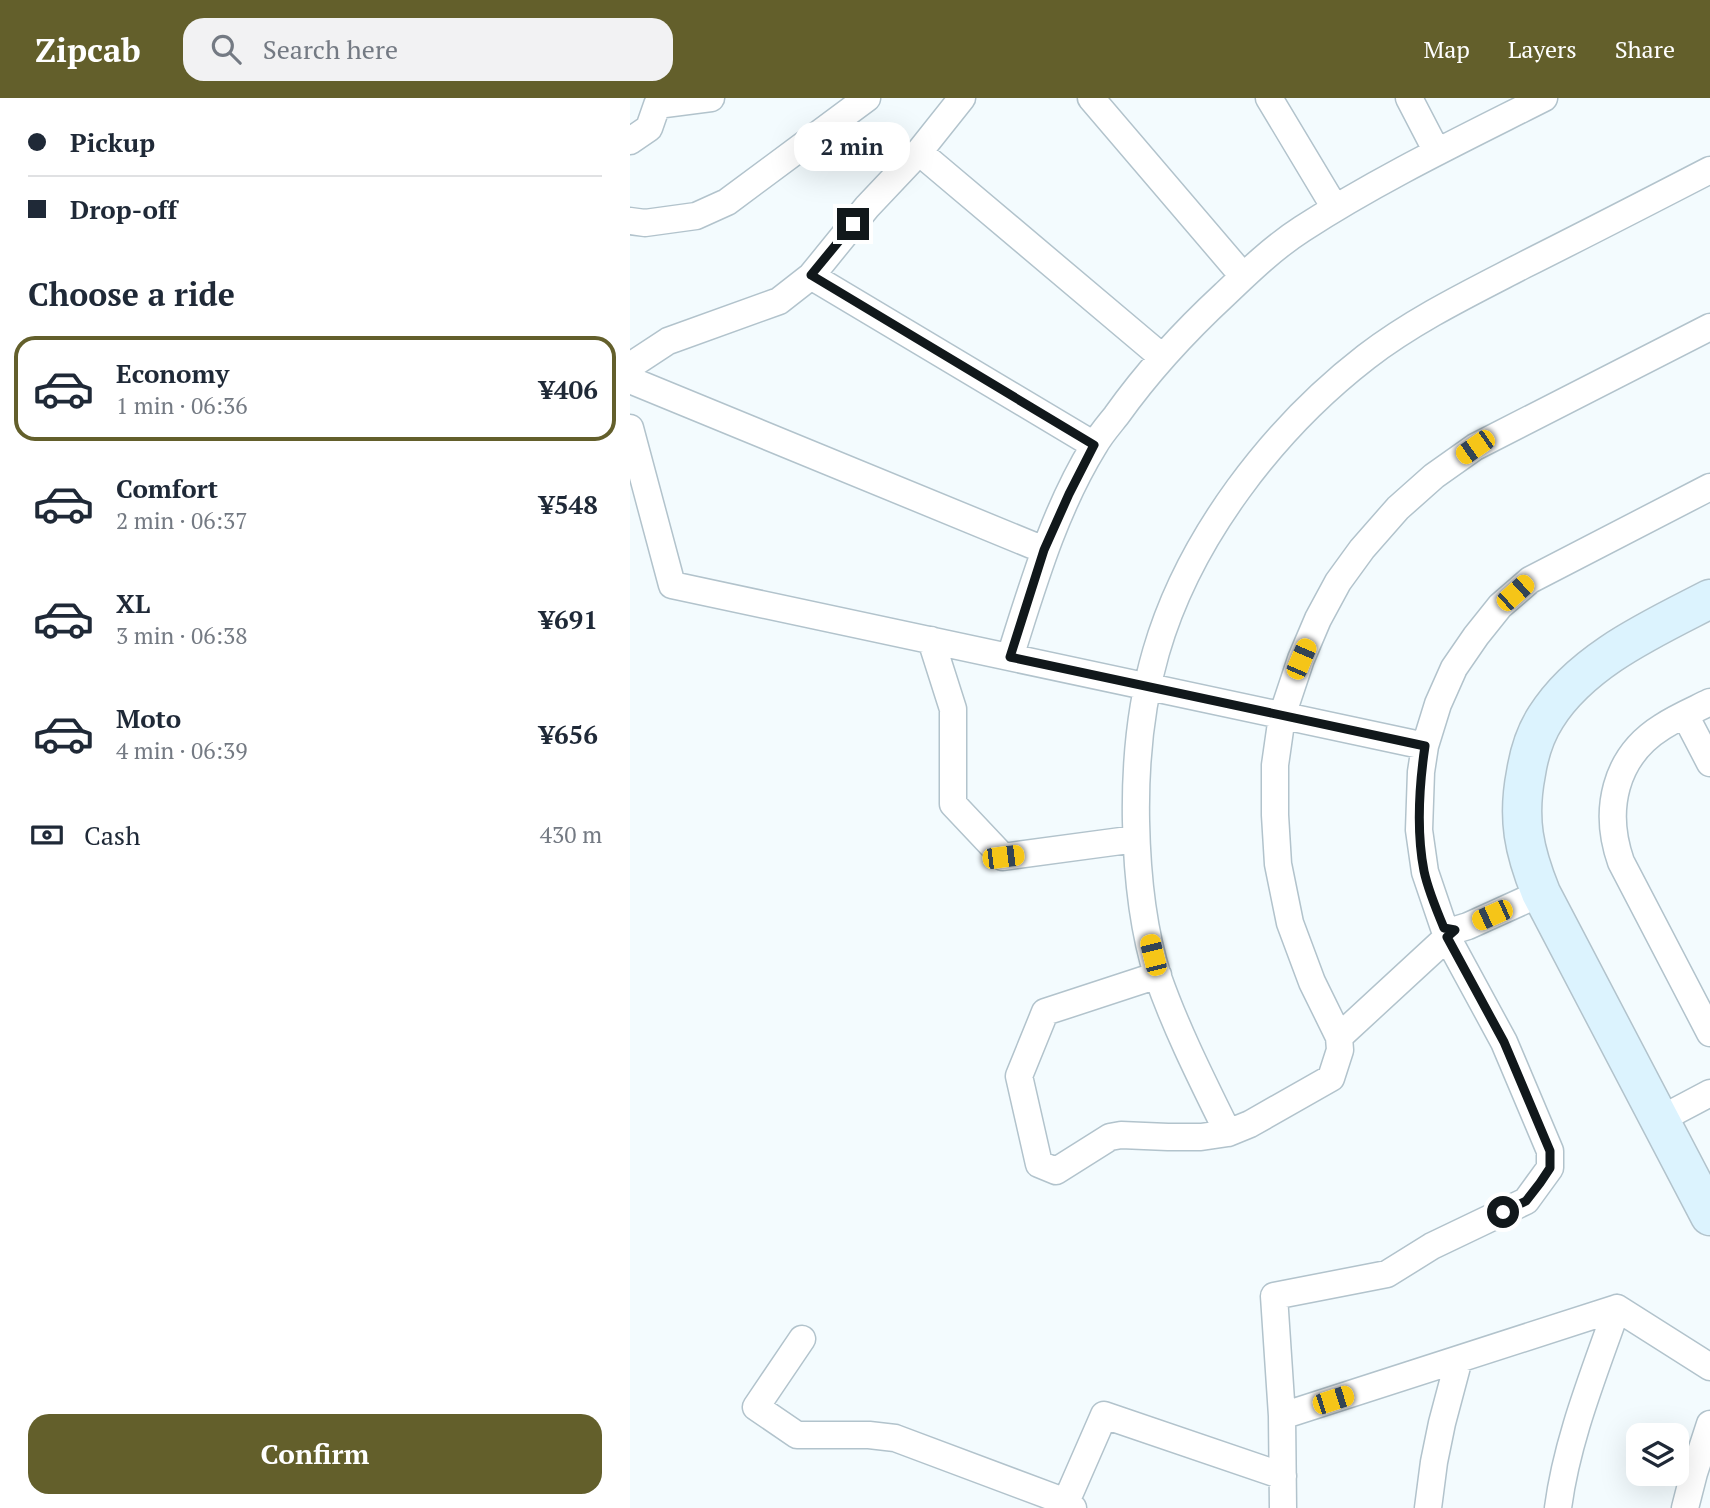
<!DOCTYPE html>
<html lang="en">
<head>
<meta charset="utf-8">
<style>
  :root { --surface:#fff; --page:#f2f2f3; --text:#1f2937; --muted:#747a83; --line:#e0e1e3; --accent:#635f2b }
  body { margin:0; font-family:"PT Serif",serif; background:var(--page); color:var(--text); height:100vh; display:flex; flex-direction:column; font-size:26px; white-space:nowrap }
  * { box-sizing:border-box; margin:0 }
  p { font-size:23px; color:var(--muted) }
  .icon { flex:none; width:38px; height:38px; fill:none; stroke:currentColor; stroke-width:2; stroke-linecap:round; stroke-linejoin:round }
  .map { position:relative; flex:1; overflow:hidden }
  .drawer { display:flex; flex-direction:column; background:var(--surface); width:630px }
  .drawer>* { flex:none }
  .top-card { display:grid; align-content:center; height:154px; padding:0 28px; background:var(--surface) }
  .fabs { position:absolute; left:996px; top:1325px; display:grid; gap:14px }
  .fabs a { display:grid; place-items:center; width:63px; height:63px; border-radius:14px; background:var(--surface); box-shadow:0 7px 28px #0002; font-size:35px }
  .end { position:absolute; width:32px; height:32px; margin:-16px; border:9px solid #11181b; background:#fff; box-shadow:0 0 0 4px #fff }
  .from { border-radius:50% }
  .bubble { position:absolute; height:49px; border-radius:21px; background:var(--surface); box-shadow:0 7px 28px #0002; font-size:23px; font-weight:700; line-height:49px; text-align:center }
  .car { position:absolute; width:21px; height:42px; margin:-21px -10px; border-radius:9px; box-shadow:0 0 5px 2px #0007; background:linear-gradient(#f5c518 24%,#345 0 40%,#f5c518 0 76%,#345 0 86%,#f5c518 0) }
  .top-card b { display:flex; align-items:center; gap:24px; height:66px; font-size:26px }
  .top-card b+b { border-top:2px solid var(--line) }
  .top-card i { width:18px; height:18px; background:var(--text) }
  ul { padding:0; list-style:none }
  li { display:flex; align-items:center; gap:21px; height:105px; margin:0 14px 10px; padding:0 14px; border:4px solid transparent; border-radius:21px }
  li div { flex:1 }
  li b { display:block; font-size:26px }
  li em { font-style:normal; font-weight:700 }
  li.selected { border-color:var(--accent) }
  li>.icon { width:63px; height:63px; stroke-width:1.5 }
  h2 { padding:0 28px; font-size:32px; line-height:84px }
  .pay { display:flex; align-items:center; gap:18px; height:77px; padding:0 28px; font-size:26px }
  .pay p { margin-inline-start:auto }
  .button { display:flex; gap:14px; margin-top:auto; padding:14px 28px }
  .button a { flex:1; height:80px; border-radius:21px; background:var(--accent); color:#fff; font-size:28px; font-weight:700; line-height:80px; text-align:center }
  header { display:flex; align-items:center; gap:42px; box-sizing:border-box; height:98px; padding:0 35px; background:var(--accent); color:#fff }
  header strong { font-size:33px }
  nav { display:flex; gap:38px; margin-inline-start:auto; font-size:24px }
  .search { width:490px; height:63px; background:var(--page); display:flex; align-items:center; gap:18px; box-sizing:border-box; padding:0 24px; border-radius:21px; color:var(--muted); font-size:26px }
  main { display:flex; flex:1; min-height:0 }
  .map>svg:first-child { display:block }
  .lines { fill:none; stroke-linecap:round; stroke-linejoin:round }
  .street-casing { stroke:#b2c3cc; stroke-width:29 }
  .secondary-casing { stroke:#b2c3cc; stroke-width:41 }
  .street { stroke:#fff; stroke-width:26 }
  .secondary { stroke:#dcf3fe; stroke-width:38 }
  .route { stroke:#11181b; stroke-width:9 }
</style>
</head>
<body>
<header>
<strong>Zipcab</strong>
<div class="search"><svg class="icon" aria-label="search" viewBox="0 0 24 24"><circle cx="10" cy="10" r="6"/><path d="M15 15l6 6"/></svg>Search here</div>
<nav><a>Map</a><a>Layers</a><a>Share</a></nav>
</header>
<main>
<section class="drawer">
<div class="top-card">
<b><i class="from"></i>Pickup</b>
<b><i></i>Drop-off</b>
</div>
<h2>Choose a ride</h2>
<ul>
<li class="selected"><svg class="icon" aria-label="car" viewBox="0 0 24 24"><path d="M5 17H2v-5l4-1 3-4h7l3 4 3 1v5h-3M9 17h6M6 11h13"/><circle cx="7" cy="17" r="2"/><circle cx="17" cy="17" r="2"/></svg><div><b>Economy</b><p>1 min · 06:36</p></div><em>¥406</em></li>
<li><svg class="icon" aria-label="car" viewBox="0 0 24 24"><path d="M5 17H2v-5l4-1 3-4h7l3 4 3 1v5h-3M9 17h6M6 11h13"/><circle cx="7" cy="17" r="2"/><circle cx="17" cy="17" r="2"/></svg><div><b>Comfort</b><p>2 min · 06:37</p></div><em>¥548</em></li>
<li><svg class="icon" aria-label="car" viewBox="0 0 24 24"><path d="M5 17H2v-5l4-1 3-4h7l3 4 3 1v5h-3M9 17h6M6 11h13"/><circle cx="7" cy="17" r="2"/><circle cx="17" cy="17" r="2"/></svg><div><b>XL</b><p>3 min · 06:38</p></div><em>¥691</em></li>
<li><svg class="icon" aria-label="car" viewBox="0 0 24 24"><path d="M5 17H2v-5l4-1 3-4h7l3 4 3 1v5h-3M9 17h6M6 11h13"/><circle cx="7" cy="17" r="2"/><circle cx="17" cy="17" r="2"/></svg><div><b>Moto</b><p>4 min · 06:39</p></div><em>¥656</em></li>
</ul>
<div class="pay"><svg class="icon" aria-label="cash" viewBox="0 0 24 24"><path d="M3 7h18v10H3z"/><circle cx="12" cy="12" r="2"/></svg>Cash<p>430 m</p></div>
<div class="button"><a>Confirm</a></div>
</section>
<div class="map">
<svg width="1080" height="1410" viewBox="0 0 1080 1410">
  <rect width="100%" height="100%" fill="#f3fbfe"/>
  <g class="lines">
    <!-- street casing -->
    <g class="street-casing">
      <path id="street" d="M461,0l152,178
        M639,0l66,110
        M779,0l28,54
        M0,43l19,-13 8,-23 54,-7
        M289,54l243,205
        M0,123l15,2 51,-7 31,-14 140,-104
        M181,178l283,169
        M0,268l38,-25 111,-40 32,-25 56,-69 52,-55 43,-54
        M0,282l414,170
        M0,330l42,157 753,161
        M301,542l22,69v95l50,53 133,-18
        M380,559c23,-72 44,-146 84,-211 6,-11 14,-20 22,-30 32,-45 69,-85 109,-122 24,-23 49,-47 77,-65 77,-50 161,-90 242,-131
        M1080,604c-16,8 -33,15 -48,25 -48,30 -59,84 -41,135l89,171
        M1055,617l25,48
        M911,795l-73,33 -13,4 -11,-2 -19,-56 -6,-42 2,-58 4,-26 13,-42 16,-36 22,-32 24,-30 30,-26 180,-93
        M528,877l-113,37 -26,64 20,88 17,7 54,-34 11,-2 47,2h33l27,-4 22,-9 81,-46 9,-28 -1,-13 -27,-55 -22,-59 -12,-59 -3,-49v-50l7,-49 19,-57 17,-40 20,-37 24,-33 36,-41 36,-32 41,-29 235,-120
        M709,939l116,-107
        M1029,1022l51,-27
        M598,1035c-25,-51 -51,-102 -70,-156 -16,-50 -21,-104 -22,-156 -1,-57 4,-114 20,-169 33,-114 117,-223 210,-295 48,-37 104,-64 158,-92 62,-31 124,-63 186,-95
        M172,1241l-46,68 41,28h72l26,3 171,64 7,6
        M652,1318l335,-108 93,59
        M436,1404l38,-87 179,61
        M653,1410l-1,-92 -8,-120 113,-22 45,-28 94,-45 24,-33v-17l-46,-109 -57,-105
        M798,1410l6,-46 8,-39 17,-64
        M928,1410c9,-69 36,-134 59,-200
        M1055,1410l9,-35 16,-49"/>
    </g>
    <!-- secondary casing -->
    <g class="secondary-casing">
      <path id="secondary" d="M1080,501c-58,30 -128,61 -164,118 -11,17 -17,37 -20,56 -9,46 -2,78 15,120l169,323"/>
    </g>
    <!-- street -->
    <use href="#street" class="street"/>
    <!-- secondary -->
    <use href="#secondary" class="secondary"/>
  </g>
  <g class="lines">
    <!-- route -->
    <path class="route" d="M223,126l-42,51 283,170 -25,49 -25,56 -34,107 415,89c-6,41 -9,84 -1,125 4,19 12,38 20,57l11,2 -8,7 57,105 46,109v17l-10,15 -14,18 -23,11"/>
  </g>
</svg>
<div class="fabs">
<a><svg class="icon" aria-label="layers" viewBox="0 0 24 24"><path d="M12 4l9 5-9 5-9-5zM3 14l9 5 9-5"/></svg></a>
</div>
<i class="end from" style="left:873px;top:1114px"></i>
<i class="end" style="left:223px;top:126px"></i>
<div class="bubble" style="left:164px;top:24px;width:116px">2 min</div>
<i class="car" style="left:845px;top:349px;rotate:235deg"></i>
<i class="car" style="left:885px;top:495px;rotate:48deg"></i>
<i class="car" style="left:671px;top:561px;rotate:23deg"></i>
<i class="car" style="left:373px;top:759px;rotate:83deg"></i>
<i class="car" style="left:862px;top:817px;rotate:246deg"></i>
<i class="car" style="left:523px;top:857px;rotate:346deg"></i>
<i class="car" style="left:703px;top:1302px;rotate:72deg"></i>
</div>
</main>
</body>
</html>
